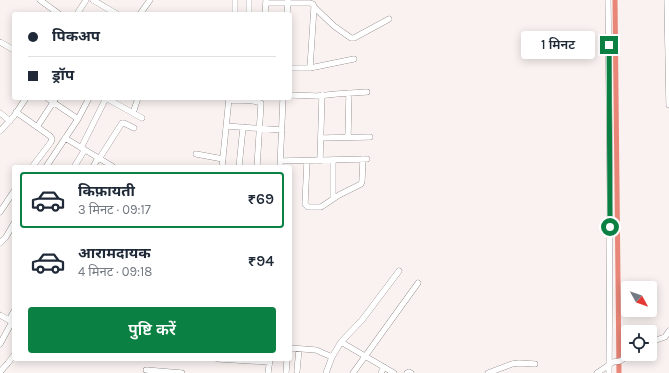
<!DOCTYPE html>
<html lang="hi">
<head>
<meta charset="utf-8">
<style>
  :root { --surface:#fff; --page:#f6f6f7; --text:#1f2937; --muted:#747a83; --line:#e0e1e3; --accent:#0b8043 }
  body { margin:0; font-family:Karla,"Noto Sans Devanagari",sans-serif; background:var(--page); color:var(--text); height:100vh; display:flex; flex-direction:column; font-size:15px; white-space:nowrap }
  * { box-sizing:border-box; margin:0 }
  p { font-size:13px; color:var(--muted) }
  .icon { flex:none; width:22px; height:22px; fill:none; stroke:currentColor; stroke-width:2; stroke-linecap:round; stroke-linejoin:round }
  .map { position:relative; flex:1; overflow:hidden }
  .side { position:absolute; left:12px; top:165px; width:280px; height:196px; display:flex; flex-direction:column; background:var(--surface); border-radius:4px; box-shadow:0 2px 10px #0003 }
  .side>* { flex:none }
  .banner { position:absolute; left:12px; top:12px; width:280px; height:88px; border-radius:4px; box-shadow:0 2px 10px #0003; display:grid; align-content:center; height:88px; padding:0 16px; background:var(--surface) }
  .needle { width:26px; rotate:130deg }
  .tools { position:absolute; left:621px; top:281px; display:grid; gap:8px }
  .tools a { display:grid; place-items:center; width:36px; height:36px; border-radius:4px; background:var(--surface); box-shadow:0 2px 10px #0003; font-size:20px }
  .end { position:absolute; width:18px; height:18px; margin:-9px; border:5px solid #0b8043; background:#fff; box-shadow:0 0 0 2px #fff }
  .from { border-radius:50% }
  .bubble { position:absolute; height:28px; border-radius:4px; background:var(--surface); box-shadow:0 2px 10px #0003; font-size:13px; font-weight:600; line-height:28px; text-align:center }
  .banner b { display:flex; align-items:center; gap:14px; height:38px; font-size:15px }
  .banner b+b { border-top:1px solid var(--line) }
  .banner i { width:10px; height:10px; background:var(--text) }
  ul { padding:7px 0 0; list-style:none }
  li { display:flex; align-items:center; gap:12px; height:56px; margin:0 8px 6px; padding:0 8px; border:2px solid transparent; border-radius:4px }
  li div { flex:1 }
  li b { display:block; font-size:15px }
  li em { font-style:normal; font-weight:600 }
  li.selected { border-color:var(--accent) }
  li>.icon { width:36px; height:36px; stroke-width:1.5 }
  .button { display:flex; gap:8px; margin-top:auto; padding:8px 16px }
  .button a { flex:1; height:46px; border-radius:4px; background:var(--accent); color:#fff; font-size:16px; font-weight:600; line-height:46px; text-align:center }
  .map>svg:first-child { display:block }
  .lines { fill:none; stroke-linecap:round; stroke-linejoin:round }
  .canal { stroke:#e88677; stroke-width:5 }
  .minor-casing { stroke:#6e6766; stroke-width:6 }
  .minor { stroke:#fff; stroke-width:5.5 }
  .route { stroke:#0b8043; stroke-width:5 }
</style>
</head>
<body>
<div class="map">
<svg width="669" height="373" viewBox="0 0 669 373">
  <rect width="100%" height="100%" fill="#f9f2f0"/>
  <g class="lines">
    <!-- canal -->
    <path class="canal" d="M615,0l4,373"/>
    <!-- minor casing -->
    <g class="minor-casing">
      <path id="minor" d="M40,0l19,14
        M93,0l24,14
        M608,0l2,199 -1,174
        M667,0l2,105
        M266,3h44l3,1 1,3 -4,61
        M314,7l20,19 17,12h3l35,-19
        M77,14l9,-14
        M140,14l10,-14
        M235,14v-14
        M249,14v-14
        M265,14l1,-14
        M287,14l1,-14
        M0,42l14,8
        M290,68h20l44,-9
        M290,95l27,1 19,-2 31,-2
        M47,98l31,21
        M106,98l36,20
        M229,100c10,1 23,-1 32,3l-4,64
        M16,112l34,24 2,3 -1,3 -19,25
        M0,113l10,8
        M133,113l5,-15
        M226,126l56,4
        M37,127l19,-29
        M0,131l14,-15 12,-18
        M348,137l1,-44
        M65,138l47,28
        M321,138l49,-1
        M81,148l25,-50
        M196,154l27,5
        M99,159l23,-36h2l10,5
        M333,160v38
        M281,161l86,-2
        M307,161l-2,43 3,3h13l18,-12 22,-11 1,-3 1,-22
        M320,161l2,-66
        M46,167l32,-48 11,-21
        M74,167l10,-16
        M93,167l5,-9
        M222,167l7,-69
        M239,167l4,-40
        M280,167l3,-69
        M0,212l14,-21
        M0,243l6,-6 8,-14
        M0,315l14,8
        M9,320l5,-9
        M341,342l53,31
        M650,342l15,-5 4,-6
        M0,344l12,-22
        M290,348l26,2 16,7
        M218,359l51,3
        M146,370l36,3
        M297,371l2,-22
        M0,372l8,-9 6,-8
        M268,373l2,-14
        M286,373l1,-14
        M326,373l6,-16 9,-15 21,-22 37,-49
        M353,373l65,-90
        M381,373l3,-6
        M407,373l2,-1 2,1
        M488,373l24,-9 7,-1 16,1
        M597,373l12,-8 4,-3 7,-1 11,-7"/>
    </g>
    <!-- minor -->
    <use href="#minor" class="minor"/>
  </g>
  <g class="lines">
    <!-- route -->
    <path class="route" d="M609,45l1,182"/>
  </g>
</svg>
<div class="tools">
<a><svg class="needle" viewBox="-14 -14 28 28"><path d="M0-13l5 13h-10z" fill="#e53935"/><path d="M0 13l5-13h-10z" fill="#747a83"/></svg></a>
<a><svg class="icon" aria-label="locate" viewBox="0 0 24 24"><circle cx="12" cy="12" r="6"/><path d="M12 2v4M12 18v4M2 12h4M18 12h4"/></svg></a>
</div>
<i class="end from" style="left:610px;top:227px"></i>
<i class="end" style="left:609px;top:45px"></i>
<div class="bubble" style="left:521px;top:31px;width:74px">1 मिनट</div>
<div class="banner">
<b><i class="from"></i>पिकअप</b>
<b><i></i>ड्रॉप</b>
</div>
<section class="side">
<ul>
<li class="selected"><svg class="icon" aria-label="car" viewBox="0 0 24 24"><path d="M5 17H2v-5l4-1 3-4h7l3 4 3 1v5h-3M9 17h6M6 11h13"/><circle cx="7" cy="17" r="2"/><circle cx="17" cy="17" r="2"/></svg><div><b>किफ़ायती</b><p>3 मिनट · 09:17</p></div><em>₹69</em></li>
<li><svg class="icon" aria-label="car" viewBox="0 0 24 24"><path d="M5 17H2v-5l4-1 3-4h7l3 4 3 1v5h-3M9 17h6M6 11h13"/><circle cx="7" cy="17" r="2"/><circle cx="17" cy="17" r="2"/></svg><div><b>आरामदायक</b><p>4 मिनट · 09:18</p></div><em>₹94</em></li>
</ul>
<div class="button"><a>पुष्टि करें</a></div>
</section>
</div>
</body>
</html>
